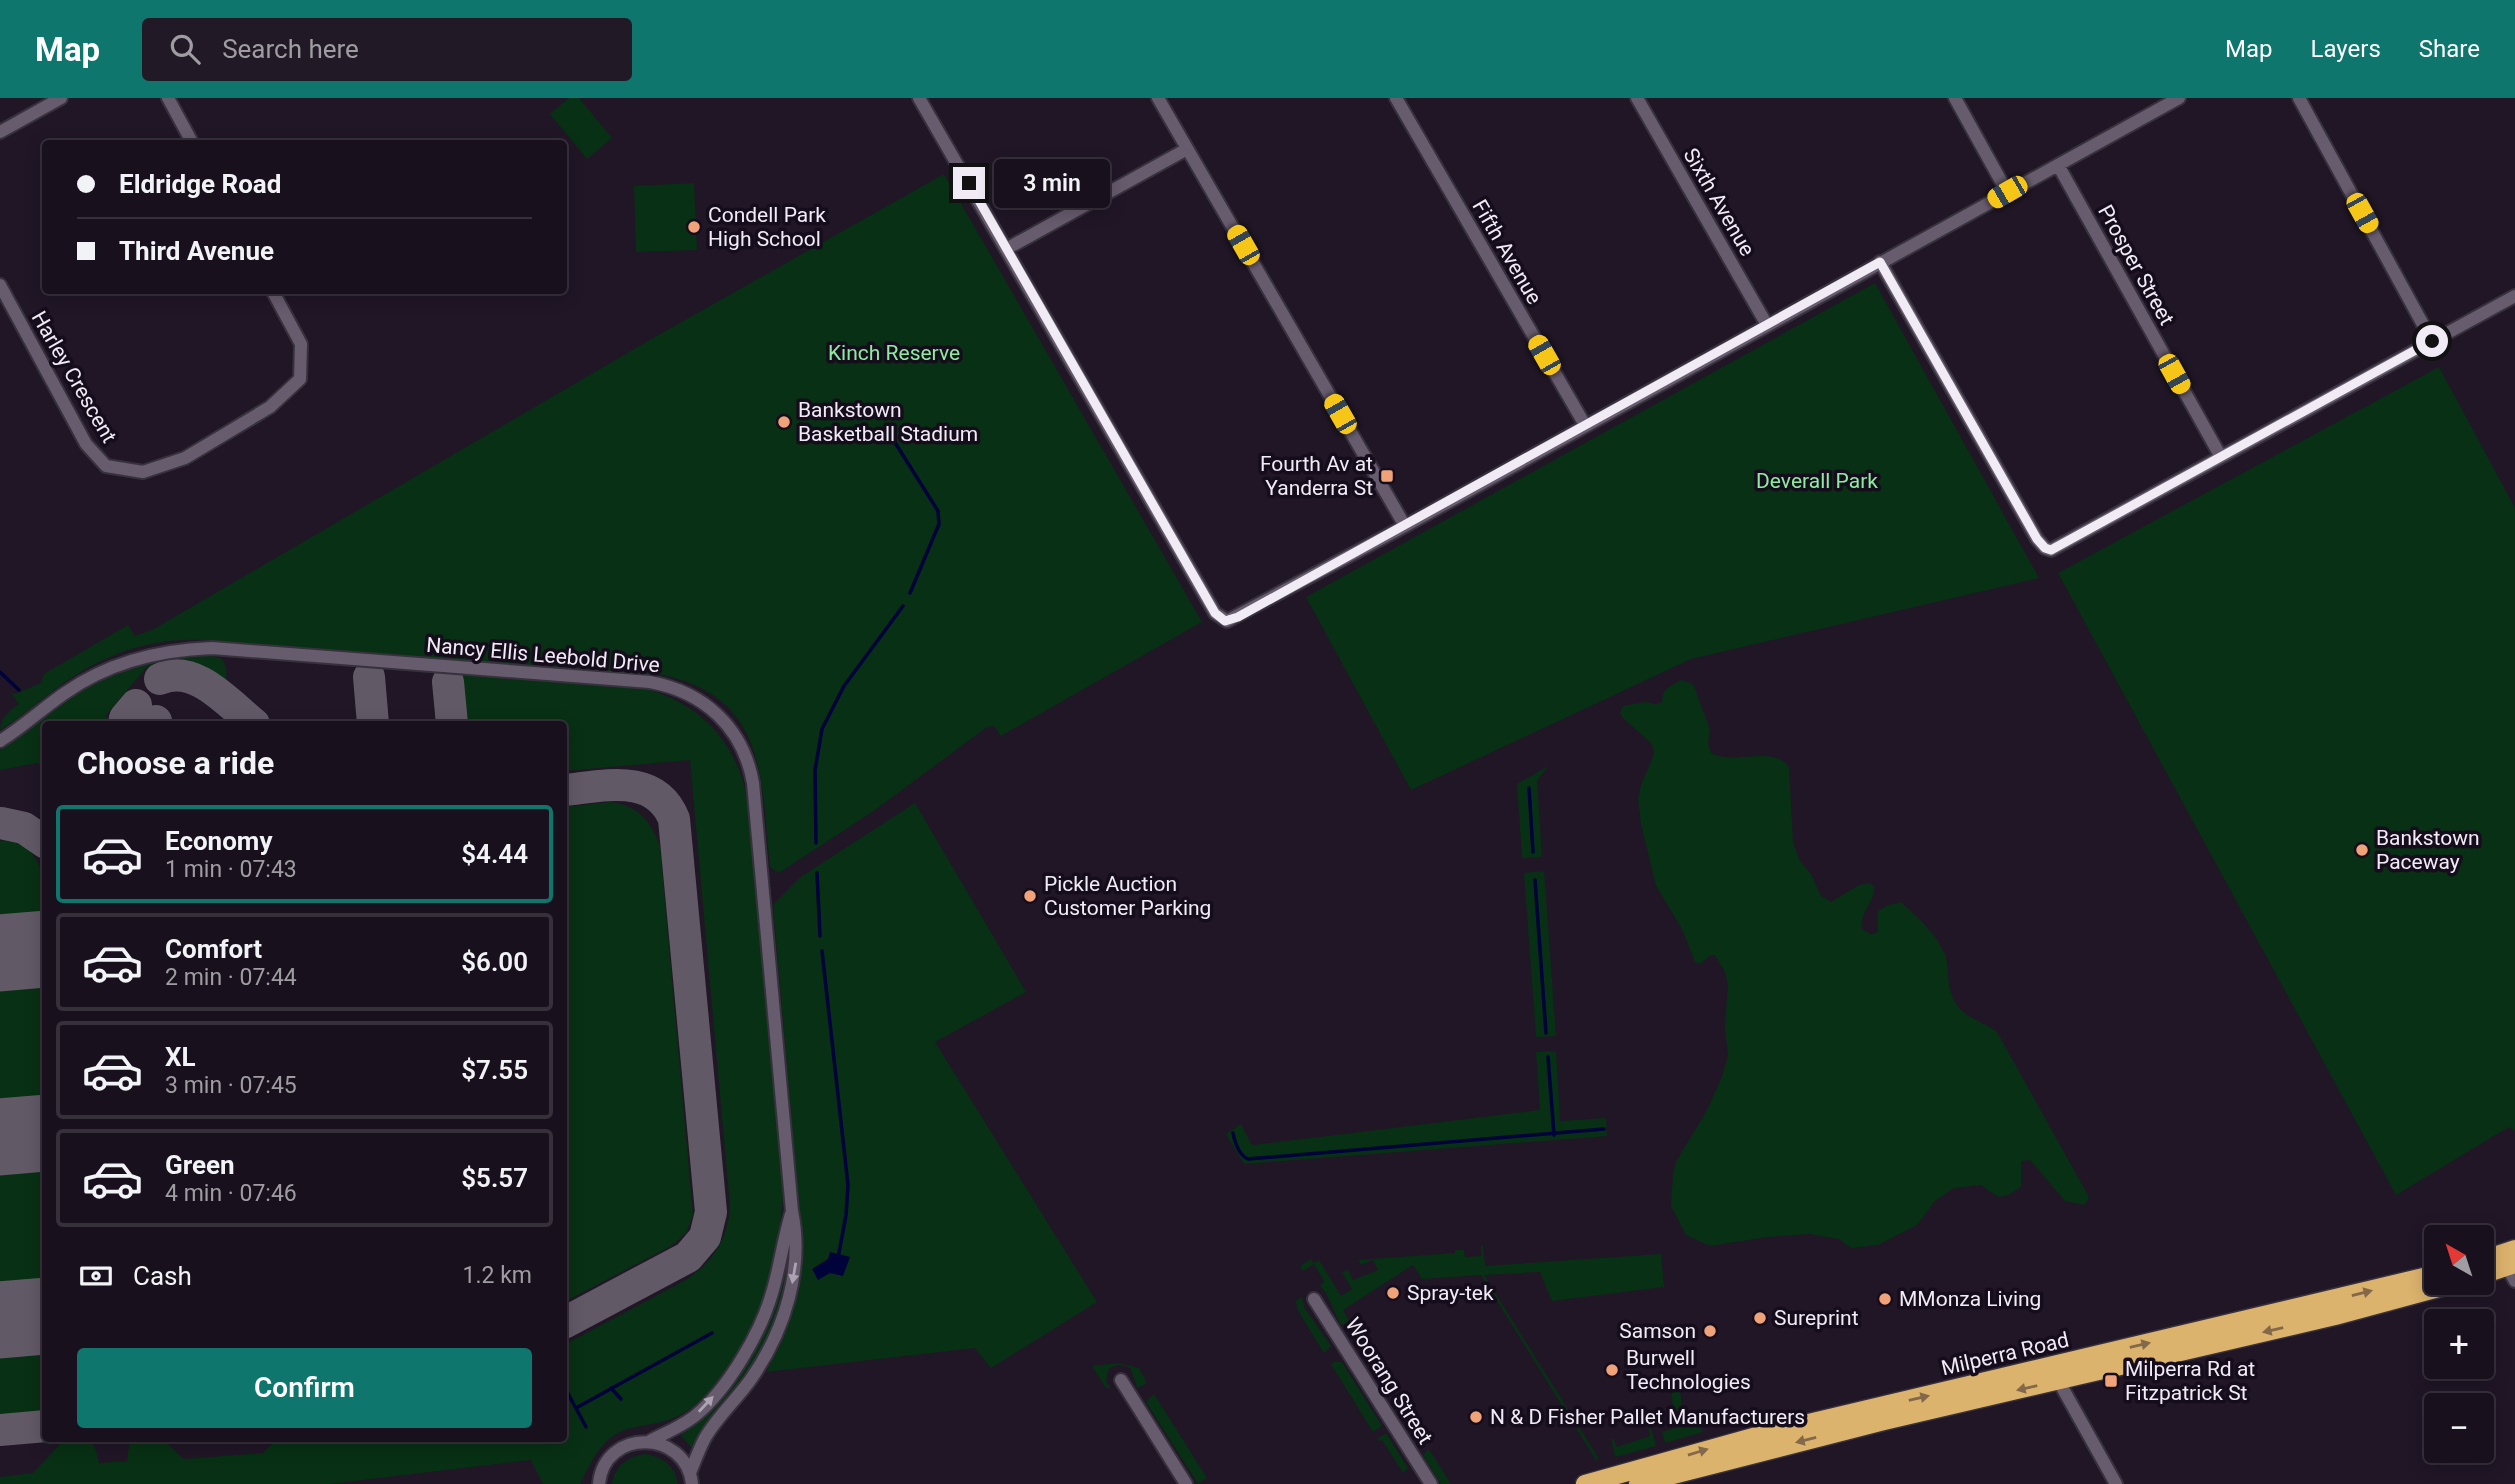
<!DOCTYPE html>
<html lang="en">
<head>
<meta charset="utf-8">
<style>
  :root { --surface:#18101c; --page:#211925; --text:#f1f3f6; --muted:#9f9da3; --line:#36303b; --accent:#0f766e }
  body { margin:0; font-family:Roboto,sans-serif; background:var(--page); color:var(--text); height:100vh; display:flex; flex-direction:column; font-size:26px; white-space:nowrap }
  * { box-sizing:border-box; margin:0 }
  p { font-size:23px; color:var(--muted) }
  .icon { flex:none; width:38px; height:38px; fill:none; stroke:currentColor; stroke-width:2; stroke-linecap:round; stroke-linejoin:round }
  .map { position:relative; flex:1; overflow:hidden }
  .drawer { position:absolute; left:42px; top:623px; width:525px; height:721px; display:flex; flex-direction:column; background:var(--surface); border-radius:7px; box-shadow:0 4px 18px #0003,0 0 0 2px var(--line) }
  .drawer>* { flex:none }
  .banner { position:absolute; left:42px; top:42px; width:525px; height:154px; border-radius:7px; box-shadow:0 4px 18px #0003,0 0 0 2px var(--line); display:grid; align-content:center; height:154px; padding:0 35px; background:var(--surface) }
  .needle { width:46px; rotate:321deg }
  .tools { position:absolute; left:2424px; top:1127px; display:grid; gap:14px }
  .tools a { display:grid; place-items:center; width:70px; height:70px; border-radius:7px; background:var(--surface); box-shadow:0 4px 18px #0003,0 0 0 2px var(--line); font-size:35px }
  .end { position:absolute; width:32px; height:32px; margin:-16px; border:9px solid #f1ebf6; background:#111; box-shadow:0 0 0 4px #111 }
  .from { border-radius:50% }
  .bubble { position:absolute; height:49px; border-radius:7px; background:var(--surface); box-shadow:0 4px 18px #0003,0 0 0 2px var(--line); font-size:23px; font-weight:600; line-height:49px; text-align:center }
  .car { position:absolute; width:21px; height:42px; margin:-21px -10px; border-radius:9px; box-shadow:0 0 5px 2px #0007; background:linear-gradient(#f5c518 24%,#345 0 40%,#f5c518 0 76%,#345 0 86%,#f5c518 0) }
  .banner b { display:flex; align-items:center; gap:24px; height:66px; font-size:26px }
  .banner b+b { border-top:2px solid var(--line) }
  .banner i { width:18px; height:18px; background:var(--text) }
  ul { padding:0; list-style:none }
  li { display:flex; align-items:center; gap:21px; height:98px; margin:0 14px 10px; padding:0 21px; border:4px solid var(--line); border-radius:7px }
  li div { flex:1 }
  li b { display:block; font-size:26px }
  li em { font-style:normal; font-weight:600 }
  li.active { border-color:var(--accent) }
  li>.icon { width:63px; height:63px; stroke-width:1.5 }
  h2 { padding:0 35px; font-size:32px; line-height:84px }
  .pay { display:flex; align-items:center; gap:18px; height:77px; padding:0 35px; font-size:26px }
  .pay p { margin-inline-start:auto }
  .button { display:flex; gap:14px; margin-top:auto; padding:14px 35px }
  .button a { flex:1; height:80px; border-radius:7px; background:var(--accent); color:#fff; font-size:28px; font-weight:600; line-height:80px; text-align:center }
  header { display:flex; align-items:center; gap:42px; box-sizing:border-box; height:98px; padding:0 35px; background:var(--accent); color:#fff }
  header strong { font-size:33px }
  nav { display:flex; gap:38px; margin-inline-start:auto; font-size:24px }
  .search { width:490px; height:63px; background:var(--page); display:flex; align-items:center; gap:18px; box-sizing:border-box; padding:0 24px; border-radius:7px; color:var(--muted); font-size:26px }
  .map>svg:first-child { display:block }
  .green { fill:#083014 }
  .water { fill:#00023a }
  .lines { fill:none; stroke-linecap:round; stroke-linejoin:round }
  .stream { stroke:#00023a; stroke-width:3.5 }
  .taxiway { stroke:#625967; stroke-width:32 }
  .runway { stroke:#625967; stroke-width:77 }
  .minor-casing { stroke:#37313d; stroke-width:16 }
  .highway-casing { stroke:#37313d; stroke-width:21 }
  .minor { stroke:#675b6e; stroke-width:12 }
  .highway { stroke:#dcb36d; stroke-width:18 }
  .oneway { fill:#aca3b2 }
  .oneway2 { fill:#836849 }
  .route { stroke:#f1ebf6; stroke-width:9 }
  .poi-dot { fill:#f0a378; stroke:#160d1c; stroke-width:2.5 }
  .labels { text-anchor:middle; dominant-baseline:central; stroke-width:7; stroke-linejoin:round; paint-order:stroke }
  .street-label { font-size:21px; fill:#f1ebf6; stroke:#160d1c }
  .poi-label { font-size:21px; fill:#f1ebf6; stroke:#160d1c; text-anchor:start }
  .park-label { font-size:21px; fill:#8deba1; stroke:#160d1c }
</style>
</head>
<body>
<header>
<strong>Map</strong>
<div class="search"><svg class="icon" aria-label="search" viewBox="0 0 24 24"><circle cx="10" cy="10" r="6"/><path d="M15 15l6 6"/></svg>Search here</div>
<nav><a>Map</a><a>Layers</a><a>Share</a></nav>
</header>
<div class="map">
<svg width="2515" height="1386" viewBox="0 0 2515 1386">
  <rect width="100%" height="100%" fill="#201626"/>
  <!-- green -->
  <path class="green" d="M569,0h10l33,40 -25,21 -37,-45z
    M944,76l258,448 -201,114 -7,-10 -7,1 -112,83 -96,63 -9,-6c-9,-86 -2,-169 -107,-192l-458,-35c-58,-3 -107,16 -152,51 -18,13 -34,28 -53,39 0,-12 9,-19 19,-26l-8,-11 4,1 26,-11 3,-9 84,-49 7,11 19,-7 501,-292z
    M694,85l3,67 -61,2 -2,-66z
    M1875,185l164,295 -348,81 -280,131 -105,-193z
    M2439,269l76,141v623l-6,-4 -113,68 -338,-622z
    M198,558c24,0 30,0 28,27h-11l-25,-23 -43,7 -42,49 10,8h-69l-1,44 -8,-5 -37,7v-20c21,-14 40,-31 61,-46 40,-29 87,-43 137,-48z
    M452,575l198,17c55,17 88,56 98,112l35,392c-5,75 -32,181 -103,221 -17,9 -34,9 -52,14 -27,8 -36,32 -48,55h-37l-12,-24 -202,24h-329v-7l33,-4 32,-34c24,0 30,-1 34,24l28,-2 3,-22h33l18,18 5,2 77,-6 14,-14 287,-1v-93l120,-64c28,-18 44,-40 46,-75l-40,-446 -126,11v-47h-107z
    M1681,582l12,4 17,45 -2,14 3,10c25,13 61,-9 78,14l4,75 7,19 11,13 10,22 10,6 28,-17 10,-2 5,3c1,18 -14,23 -12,43l9,5 7,-2v-21l8,-5 15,-4c16,15 33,29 43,50 7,14 0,34 13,53 10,14 27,17 40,27l92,165 -4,8 -20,-4 -35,-41 -9,1v26l-12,8 -11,2 -17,-12 -27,3 -19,13 -18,24 -39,20 -27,3 -12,-9 -30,-5 -41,3 -58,9 -24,-11 -15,-29 2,-34 4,-12 29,-48 16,-35 6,-22 -3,-29 3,-42 -3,-12 -10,-17h-4l-11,9 -5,-2 -13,-33 -26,-43 -15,-62 -3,-25 3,-14 13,-31 -2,-10 -29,-26 -3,-6 3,-6 22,-4 11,2 6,-2c0,-13 8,-16 19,-22z
    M1548,668l-11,15 5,76 -20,1 -5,-74z
    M610,704c28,3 41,19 50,44l33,369 -7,18 -15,13 -107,56v-495z
    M915,705l111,189 -91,50 162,260 -106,66 -16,-20 -209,24 18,-35 12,-40 6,-58 -29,-334 29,-29z
    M4,742c10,2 18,4 25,10 15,15 26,56 4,69 -10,5 -23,3 -33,4v-82z
    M1544,773l12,165 -20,1 -12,-164z
    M38,883l7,4v110l-19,13 -26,2v-127z
    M1556,953l4,70 46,-3 1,18 -363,28 -18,-30 15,-10 10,20 3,1 286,-35 -4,-58z
    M18,1064l27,7v125l-45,6v-137z
    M790,1133c9,86 -49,154 -97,219l-12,-15c36,-22 68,-66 83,-105 11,-32 17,-67 26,-99z
    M1481,1148h2l2,20 176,-12 3,33 -112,14 -12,-29 -56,3 115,184 -3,1 -115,-185 -59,4 -9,-14 -70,45 7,12 -9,3c-7,-12 -12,-31 -21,-39l4,-5 -10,-17 -11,7 -3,-5 11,-7 3,4 5,-3 22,36 11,-7 -10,-17 6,-2 5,10 25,-10 -5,-10 -12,5 -3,-5 97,-7v-3h9l1,7 16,-1z
    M1302,1199l2,10 27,39 -7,7 -28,-46 2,-1 -3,-5z
    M45,1239v77l-45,4v-78z
    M1334,1264h8l40,64 -9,6 -42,-68z
    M1118,1265l21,5 8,15 -10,5 -6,-19c-8,-6 -16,-5 -23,1l-2,11 5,7h-5l-14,-22z
    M1680,1288l3,41 16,-3 4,8 -38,11 -3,-11 13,-4 -4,-41z
    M1154,1296l53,84 -9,6 -52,-82z
    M1651,1330l5,18 -41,11 -4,-18h2l4,8 33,-11 -2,-7z
    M1386,1335l22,35 -5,5 -21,-33 -3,1 -2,-2z
    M1429,1351l22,35h-10l-18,-29z
    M646,1356c18,4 29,12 32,30h-66c3,-19 17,-28 34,-30z"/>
  <!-- water -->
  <path class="water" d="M830,1154l20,5 -7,19 -13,-3 -12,7 -6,-11 16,-10z"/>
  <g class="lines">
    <!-- stream -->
    <path class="stream" d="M889,335l49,78 1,13 -29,69
      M0,574l19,18
      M1529,690l4,64
      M816,745l-1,-73 7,-41 22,-43 59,-80
      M817,775l3,63
      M1535,782l11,153
      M822,853l26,234 -2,30 -8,43
      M1548,959l6,78
      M1233,1035c2,10 6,22 15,26l356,-30
      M564,1288l22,41
      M611,1290l10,11
      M576,1310l136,-75"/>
    <!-- taxiway -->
    <path class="taxiway" d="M369,579l4,47
      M160,581c35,-16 69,25 94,45
      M448,584l4,42
      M124,626l1,-6 11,-13
      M153,626l3,-3
      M564,692c40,-4 91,-18 110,29l37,393 -6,25 -17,20 -124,66
      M1,725l23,5 22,15
      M0,855l26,-4 20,-11
      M0,1038l30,-4 16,-6
      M0,1332l46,-4"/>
    <!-- runway -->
    <path class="runway" d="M0,855l46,-4
      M0,1039l46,-4
      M0,1222l46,-4"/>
    <!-- minor casing -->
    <g class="minor-casing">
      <path id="minor" d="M168,0l25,46
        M919,0l296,515 12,8 178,-95 774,-428
        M1158,0l247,428
        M1396,0l189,327
        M1637,0l130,227
        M1955,0l52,94
        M2299,0l133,243
        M0,34l61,-34
        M2058,67l163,292
        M1008,150l179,-99
        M1880,164l157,277 8,9 6,2 464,-254
        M0,187l86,159 20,22 37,6 42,-14 85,-51 30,-28 1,-35 -29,-54
        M0,643c23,-14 43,-33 65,-48 44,-31 93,-43 147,-45l438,34c54,10 93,45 103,101l39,428c12,58 -7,119 -41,168 -14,20 -34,38 -46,59 -6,11 -10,23 -15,35
        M2507,1169l8,14
        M1314,1201l117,185
        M1121,1282l65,104
        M2058,1282l58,104
        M650,1343c15,-8 33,-15 46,-26 32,-26 65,-83 76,-122 8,-26 11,-53 19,-79
        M599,1386c5,-56 87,-55 93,0"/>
    </g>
    <!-- highway casing -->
    <g class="highway-casing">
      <path id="highway" d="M2482,1162l33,-11
        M2482,1177l33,-11
        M1585,1386l186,-52 665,-158
        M1638,1386l246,-63 451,-105 122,-33"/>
    </g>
    <!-- minor -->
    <use href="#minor" class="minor"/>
    <!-- highway -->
    <use href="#highway" class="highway"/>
  </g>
  <!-- one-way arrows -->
  <defs><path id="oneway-solid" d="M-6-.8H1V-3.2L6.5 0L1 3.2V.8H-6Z" transform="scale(1.75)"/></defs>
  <g class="oneway">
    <use href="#oneway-solid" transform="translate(794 1175) rotate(100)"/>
    <use href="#oneway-solid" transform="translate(706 1306) rotate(-47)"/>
  </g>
  <g class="oneway2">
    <use href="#oneway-solid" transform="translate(2362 1195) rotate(-14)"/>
    <use href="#oneway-solid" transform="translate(2273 1232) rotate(167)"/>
    <use href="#oneway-solid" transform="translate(2140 1247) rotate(-13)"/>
    <use href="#oneway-solid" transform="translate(2027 1290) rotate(167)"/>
    <use href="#oneway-solid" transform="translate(1919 1300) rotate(-13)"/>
    <use href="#oneway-solid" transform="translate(1806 1342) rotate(166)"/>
    <use href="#oneway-solid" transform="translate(1698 1354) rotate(-17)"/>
  </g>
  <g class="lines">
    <!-- route -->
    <path class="route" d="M969,85l246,430 10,8 13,-4 642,-355 157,277 8,9 6,2 381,-209"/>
  </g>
  <!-- markers -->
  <g class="poi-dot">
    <circle cx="694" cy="129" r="7"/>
    <circle cx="784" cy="324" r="7"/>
    <rect x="1380" y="371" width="14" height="14" rx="3.5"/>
    <circle cx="2362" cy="752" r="7"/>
    <circle cx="1030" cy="798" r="7"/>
    <circle cx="1393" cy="1195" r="7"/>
    <circle cx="1885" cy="1201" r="7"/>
    <circle cx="1760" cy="1220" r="7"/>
    <circle cx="1710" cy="1233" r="7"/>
    <circle cx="1612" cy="1272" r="7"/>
    <rect x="2104" y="1276" width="14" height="14" rx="3.5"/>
    <circle cx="1476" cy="1319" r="7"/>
  </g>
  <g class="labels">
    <!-- street labels -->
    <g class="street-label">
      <text transform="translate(1719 104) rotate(60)">Sixth Avenue</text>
      <text transform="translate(1507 154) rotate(60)">Fifth Avenue</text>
      <text transform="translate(2136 167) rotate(61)">Prosper Street</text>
      <text transform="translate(74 279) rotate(60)">Harley Crescent</text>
      <text transform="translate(543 557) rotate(5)">Nancy Ellis Leebold Drive</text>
      <text transform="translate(2005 1256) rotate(-13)">Milperra Road</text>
      <text transform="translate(1389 1283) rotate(58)">Woorang Street</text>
    </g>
    <!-- poi labels -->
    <g class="poi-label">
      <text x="708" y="117">Condell Park<tspan x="708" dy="24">High School</tspan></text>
      <text x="798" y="312">Bankstown<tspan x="798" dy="24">Basketball Stadium</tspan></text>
      <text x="1373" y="366" text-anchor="end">Fourth Av at<tspan x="1373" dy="24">Yanderra St</tspan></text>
      <text x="2376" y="740">Bankstown<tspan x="2376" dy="24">Paceway</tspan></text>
      <text x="1044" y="786">Pickle Auction<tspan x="1044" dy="24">Customer Parking</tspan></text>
      <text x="1407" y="1195">Spray-tek</text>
      <text x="1899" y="1201">MMonza Living</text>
      <text x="1774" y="1220">Sureprint</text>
      <text x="1696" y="1233" text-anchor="end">Samson</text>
      <text x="1626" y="1260">Burwell<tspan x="1626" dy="24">Technologies</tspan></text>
      <text x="2125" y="1271">Milperra Rd at<tspan x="2125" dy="24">Fitzpatrick St</tspan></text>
      <text x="1490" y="1319">N &amp; D Fisher Pallet Manufacturers</text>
    </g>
    <!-- park labels -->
    <g class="park-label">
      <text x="894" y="255">Kinch Reserve</text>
      <text x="1817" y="383">Deverall Park</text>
    </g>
  </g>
</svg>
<div class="tools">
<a><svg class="needle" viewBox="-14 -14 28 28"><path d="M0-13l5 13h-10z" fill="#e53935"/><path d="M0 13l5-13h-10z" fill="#9f9da3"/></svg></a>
<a>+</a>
<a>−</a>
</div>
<i class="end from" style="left:2432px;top:243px"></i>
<i class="end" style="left:969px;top:85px"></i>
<div class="bubble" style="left:994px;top:61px;width:116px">3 min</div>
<i class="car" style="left:2007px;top:94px;rotate:240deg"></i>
<i class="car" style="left:2362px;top:115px;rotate:151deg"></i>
<i class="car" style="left:1243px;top:147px;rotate:330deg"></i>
<i class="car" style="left:1544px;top:257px;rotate:330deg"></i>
<i class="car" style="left:2174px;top:276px;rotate:151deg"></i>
<i class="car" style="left:1340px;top:316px;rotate:330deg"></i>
<div class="banner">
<b><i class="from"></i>Eldridge Road</b>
<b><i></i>Third Avenue</b>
</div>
<section class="drawer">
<h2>Choose a ride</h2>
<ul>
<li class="active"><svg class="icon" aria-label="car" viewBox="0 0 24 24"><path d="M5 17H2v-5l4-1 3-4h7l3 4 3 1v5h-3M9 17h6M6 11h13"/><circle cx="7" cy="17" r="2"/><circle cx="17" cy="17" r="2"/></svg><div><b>Economy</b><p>1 min · 07:43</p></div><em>$4.44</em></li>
<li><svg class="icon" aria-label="car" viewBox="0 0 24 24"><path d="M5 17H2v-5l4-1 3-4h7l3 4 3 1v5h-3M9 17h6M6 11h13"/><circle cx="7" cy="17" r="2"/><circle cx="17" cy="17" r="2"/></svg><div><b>Comfort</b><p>2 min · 07:44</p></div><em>$6.00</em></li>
<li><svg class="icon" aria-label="car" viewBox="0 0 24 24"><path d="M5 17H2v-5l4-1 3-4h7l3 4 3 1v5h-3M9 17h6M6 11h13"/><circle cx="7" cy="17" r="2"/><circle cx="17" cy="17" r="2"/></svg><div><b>XL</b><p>3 min · 07:45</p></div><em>$7.55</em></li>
<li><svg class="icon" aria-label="car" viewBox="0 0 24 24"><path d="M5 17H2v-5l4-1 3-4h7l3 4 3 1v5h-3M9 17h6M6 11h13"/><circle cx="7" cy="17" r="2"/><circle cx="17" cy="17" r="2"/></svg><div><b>Green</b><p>4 min · 07:46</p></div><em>$5.57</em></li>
</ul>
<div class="pay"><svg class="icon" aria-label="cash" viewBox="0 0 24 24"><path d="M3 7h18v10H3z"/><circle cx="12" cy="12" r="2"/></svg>Cash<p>1.2 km</p></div>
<div class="button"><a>Confirm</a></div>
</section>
</div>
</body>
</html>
